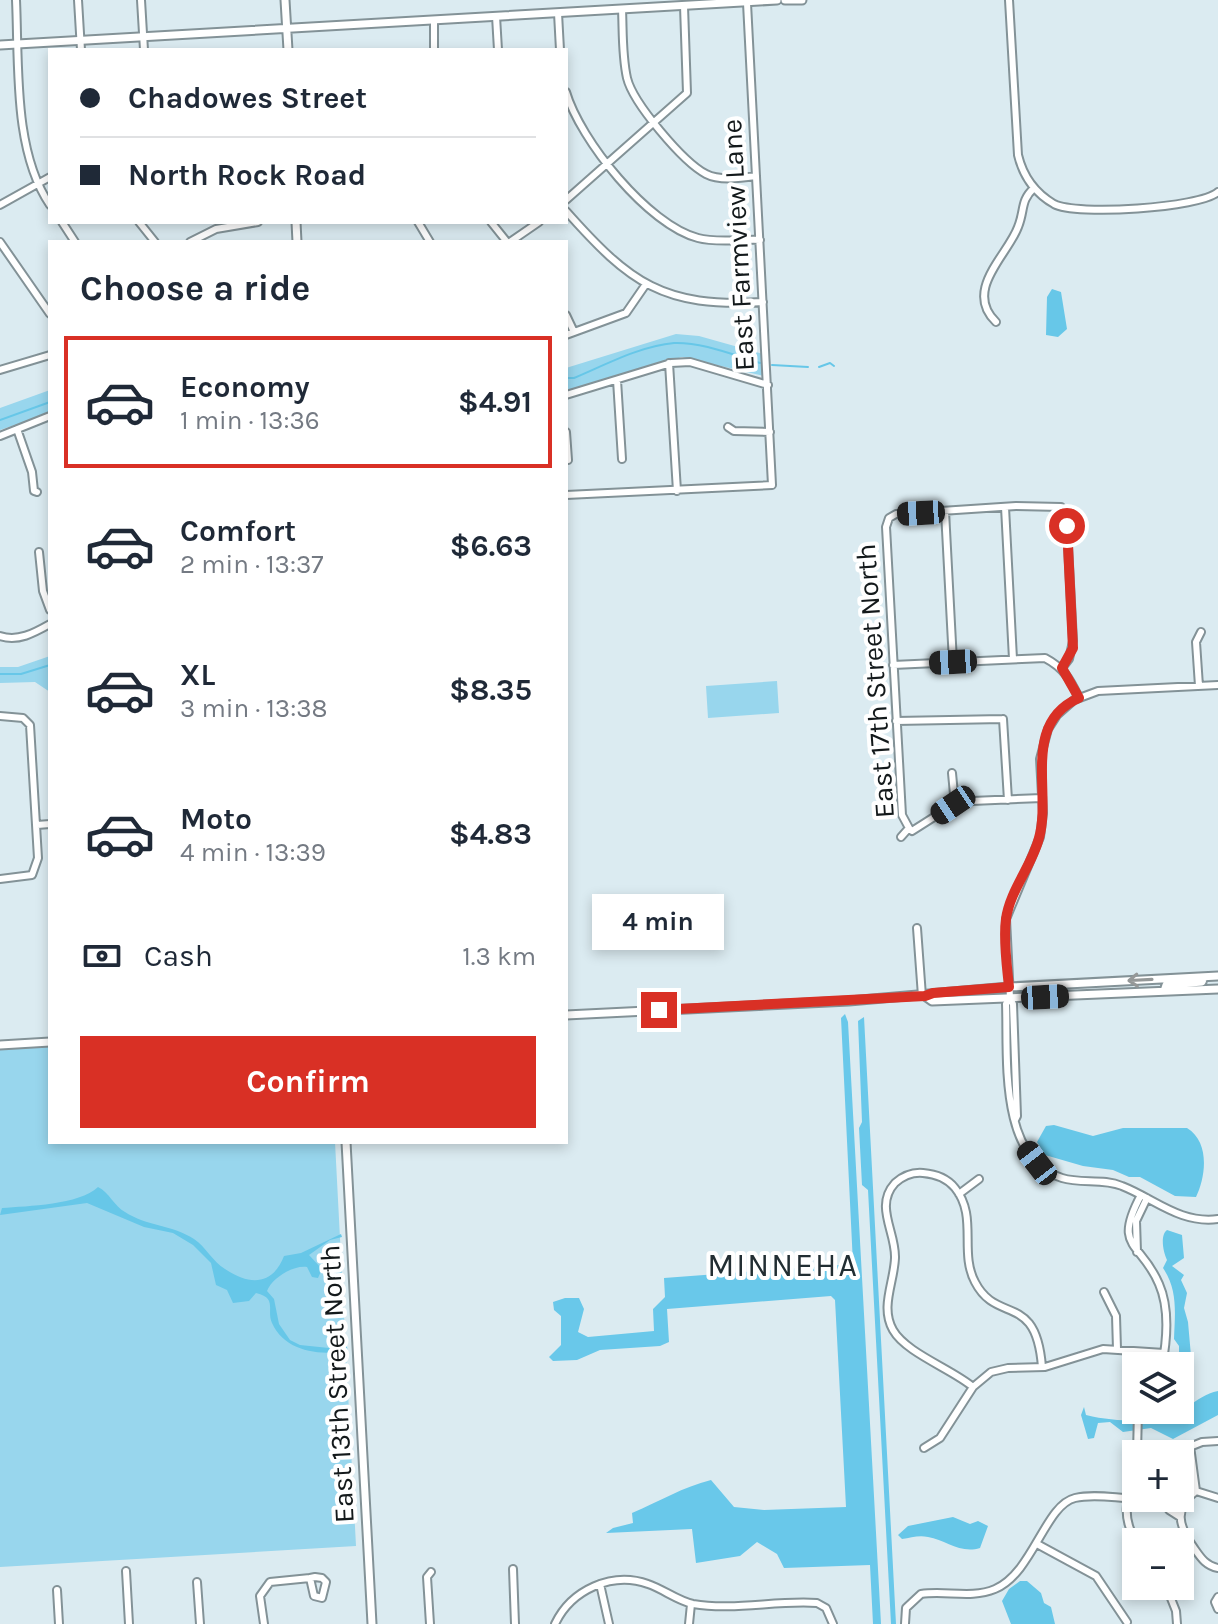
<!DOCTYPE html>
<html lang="en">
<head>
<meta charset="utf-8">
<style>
  :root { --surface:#fff; --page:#f2f2f3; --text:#1f2937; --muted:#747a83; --line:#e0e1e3; --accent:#d93025 }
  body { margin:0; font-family:Karla,sans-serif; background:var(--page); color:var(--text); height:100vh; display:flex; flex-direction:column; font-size:30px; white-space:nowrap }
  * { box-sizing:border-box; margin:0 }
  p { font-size:26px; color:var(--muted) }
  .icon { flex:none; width:44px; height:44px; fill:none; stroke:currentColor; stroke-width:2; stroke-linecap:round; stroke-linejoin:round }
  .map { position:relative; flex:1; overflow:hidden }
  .drawer { position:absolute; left:48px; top:240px; width:520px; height:904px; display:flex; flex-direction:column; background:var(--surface); border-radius:0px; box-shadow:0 4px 12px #0003 }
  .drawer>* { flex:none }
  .hud { position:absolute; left:48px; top:48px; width:520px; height:176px; border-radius:0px; box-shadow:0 4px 12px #0003; display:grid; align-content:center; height:176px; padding:0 32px; background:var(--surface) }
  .buttons { position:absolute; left:1122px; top:1352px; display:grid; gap:16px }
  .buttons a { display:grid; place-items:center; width:72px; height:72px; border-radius:0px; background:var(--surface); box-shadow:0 4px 12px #0003; font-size:40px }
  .end { position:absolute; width:36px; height:36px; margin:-18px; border:10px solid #d93025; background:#fff; box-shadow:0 0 0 4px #fff }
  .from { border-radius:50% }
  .bubble { position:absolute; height:56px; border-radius:0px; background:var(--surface); box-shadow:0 4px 12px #0003; font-size:26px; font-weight:700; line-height:56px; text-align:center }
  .car { position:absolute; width:24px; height:48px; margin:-24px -12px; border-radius:10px; box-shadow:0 0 6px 2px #0007; background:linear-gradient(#222 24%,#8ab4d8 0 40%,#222 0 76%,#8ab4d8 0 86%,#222 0) }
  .hud b { display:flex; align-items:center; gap:28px; height:76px; font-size:30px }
  .hud b+b { border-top:2px solid var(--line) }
  .hud i { width:20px; height:20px; background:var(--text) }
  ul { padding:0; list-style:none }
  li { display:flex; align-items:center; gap:24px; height:132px; margin:0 16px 12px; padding:0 16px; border:4px solid transparent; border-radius:0px }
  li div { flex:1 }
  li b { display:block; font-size:30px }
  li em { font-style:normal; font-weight:700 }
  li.current { border-color:var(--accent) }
  li>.icon { width:72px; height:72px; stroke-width:1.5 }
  h2 { padding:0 32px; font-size:36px; line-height:96px }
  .pay { display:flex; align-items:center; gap:20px; height:88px; padding:0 32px; font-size:30px }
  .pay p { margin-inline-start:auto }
  .action { display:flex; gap:16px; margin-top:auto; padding:16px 32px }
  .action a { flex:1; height:92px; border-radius:0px; background:var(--accent); color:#fff; font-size:32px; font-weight:700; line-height:92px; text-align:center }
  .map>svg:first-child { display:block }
  .green { fill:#98d6ed }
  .forest { fill:#69c8ea }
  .water { fill:#67c7e8 }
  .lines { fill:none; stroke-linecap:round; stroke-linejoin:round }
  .stream { stroke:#67c7e8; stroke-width:2 }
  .minor-casing { stroke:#839297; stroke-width:10 }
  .major-casing { stroke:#839297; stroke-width:11 }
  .minor { stroke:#fff; stroke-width:6 }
  .major { stroke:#fff; stroke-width:7 }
  .oneway { stroke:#959898 }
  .route { stroke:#d93025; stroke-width:10 }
  .labels { text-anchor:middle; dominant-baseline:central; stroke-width:8; stroke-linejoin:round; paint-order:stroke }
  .street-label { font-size:28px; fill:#13191b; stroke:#fff }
  .quarter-label { font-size:32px; letter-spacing:2px; fill:#222e33; stroke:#fff }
</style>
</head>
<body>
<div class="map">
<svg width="1218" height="1624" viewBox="0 0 1218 1624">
  <rect width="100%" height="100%" fill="#dbebf1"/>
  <!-- green -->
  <path class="green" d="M676,334l23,2 64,18 1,22 -82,-19 -116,34v-23z
    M50,390v23l-50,17v-22z
    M50,656v36l-15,-10 -35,1v-16h18z
    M777,681l2,32 -71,5 -2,-32z
    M50,1042v100h285l21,404 -356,21v-523z"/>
  <!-- forest -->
  <path class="forest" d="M845,1014l3,8 33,602h-8l-3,-59 -86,3 -7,-14 -20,-12 -17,14 -44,7 -4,-34 -86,4 7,-5 20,-5 -1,-10c28,-12 51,-26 79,-33l23,27 30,3 82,-3 -11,-207 -4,-4 -164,13 2,33 -9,4 -60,4 -23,10 -24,1 -4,-4 12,-12v-29l-7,-6 -1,-8 12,-4h14l5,11 -6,23 10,5 66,-6 -1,-22 12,-12 -1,-19 189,-14 -12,-246z
    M864,1017l32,607h-5l-23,-434 -6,-5 -3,-57 3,-6 -4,-101z"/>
  <!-- water -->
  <path class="water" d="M1052,289l9,3 6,37 -9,8 -12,-2 1,-38z
    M1054,1125l39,11 30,-8h64c23,14 19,48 9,69l-21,-1 -35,-19h-11l-16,-7 -30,-4 -38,-11 -8,-13 9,-16z
    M98,1187c11,5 16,19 27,25 21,14 48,13 69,27 12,8 19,23 31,30 25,17 48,16 59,-13l17,-3 40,-19 1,3 -12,3 -21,15 13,14 -4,9 -6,-1 -5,-10c-14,-2 -35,11 -40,24l7,8 5,25 11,16 10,5 29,3 17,-6 2,10c-29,3 -63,0 -76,-29 -6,-13 6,-25 -16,-30l-7,8 -16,2 -6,-13 -11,-5 -5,-22 -18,-18 -20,-12 -29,-6 -57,-24 -87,12 2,-7c26,-2 77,-3 96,-21z
    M1167,1230l15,5 2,23 -12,8 12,9 -3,5 6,13 -3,15 4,14 3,34 -8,6 -4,-4v-12l-5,-7c1,-26 4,-49 -11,-71l4,-8c-4,-8 -7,-25 0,-30z
    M1218,1391v24l-45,24 -22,-11 -28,4 -13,-10 -12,1 -4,15 -6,1 -7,-24 3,-8 2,8c24,6 46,6 70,5l3,3c24,-7 35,-27 59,-32z
    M953,1517l17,7 8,-3 10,5 -8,22c-20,6 -34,-8 -52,-11 -10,-2 -17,1 -26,2l-4,-4 10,-9z
    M1020,1581h7l14,12 3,10 7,4 4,17h-44l-9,-23 7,-12z"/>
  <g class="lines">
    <!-- stream -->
    <path class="stream" d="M772,365l36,2
      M819,367l11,-4 4,3
      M566,378h8c31,-13 66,-32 100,-35 28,-1 59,12 86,20
      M0,420l50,-18
      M0,674h21l29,-9"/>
    <!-- minor casing -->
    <g class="minor-casing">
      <path id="minor" d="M16,0c3,64 -3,151 34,205
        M78,0l3,50
        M141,0l3,50
        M1009,0l9,155c5,21 17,38 36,49 22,12 146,4 164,-12
        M622,9c1,23 0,47 5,69 6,25 56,84 79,96 13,7 35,4 50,2
        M558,13l2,37
        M496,16l2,34
        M434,20v30
        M566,92c14,48 82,133 132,146 18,5 43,1 62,2
        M566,200l121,-107 -3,-87
        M0,205l50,-28
        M566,211c64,72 97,97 197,91
        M62,222l13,20
        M139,222l16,20
        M418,222l12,20
        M491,222l16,20
        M0,242l50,72
        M190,242l26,-13 42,-7
        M510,242l29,-20
        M566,315l8,17
        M996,322c-33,-32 12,-67 22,-95 7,-17 2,-26 16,-39
        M566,335l60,-22 20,-29
        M669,363l8,128
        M0,370l50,-15
        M617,380l5,79
        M566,395l105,-32 19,-1 78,23
        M728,427l6,4 36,1
        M17,429l15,43 2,19 3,1
        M566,432l2,28
        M0,436l50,-20
        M566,495l206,-10 -25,-482
        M1005,507l8,152
        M945,511l8,151
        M39,552l4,39 7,19
        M0,636c18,6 34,-3 50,-12
        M893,665l152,-7c19,10 25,21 34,40
        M1199,686l-3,-44 5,-10
        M0,716l23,2 7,7 8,133 -6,17 -32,4
        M1003,719l5,81
        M896,721l107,-2
        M952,773l3,32
        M37,825l13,-1
        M909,828l3,3 41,-26 19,-4 70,-3
        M901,837l8,-9 -7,-13 -16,-288 3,-9 7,-4 120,-8 45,1 6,19 6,115 -4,18 -7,9
        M917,928l5,68
        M1010,998l-4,6c2,52 -8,155 56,174 19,6 41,0 60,8 33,13 58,38 96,33
        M1015,1120l2,-4 -4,-112 -3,-6 -4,-79 34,-82 3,-24 -3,-54 8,-30 9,-14 17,-15 24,-9 120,-6
        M959,1194l20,-15
        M1141,1195c-29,54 0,46 18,89 11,25 8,56 3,82
        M1137,1252l-1,-31 11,-23
        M1104,1292l12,24 1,33
        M973,1387c-21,-18 -67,-34 -80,-57 -13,-23 1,-47 2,-72 1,-26 -21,-52 0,-75 8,-7 17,-11 28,-10 13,1 24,5 32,15 23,28 4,64 20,94 22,43 61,9 67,85
        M1190,1446l6,45
        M924,1448l16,-10 33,-51 18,-15 17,-4 37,-1 58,-18 61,4
        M1184,1449l8,22
        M1137,1454l1,-44
        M1172,1454l30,-12 16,-1
        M1136,1463c-7,31 -17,50 0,79
        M1196,1491c-23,17 -17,36 -2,57 7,10 12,18 24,20
        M1196,1491l22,7
        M1180,1517l-11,-7 -1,-5 4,-5 12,1
        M1037,1544l59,32 31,46
        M513,1569l2,55
        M126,1571l3,53
        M315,1577l7,1 4,4 -4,16 -8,-2 -4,-18z
        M197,1582l3,42
        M600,1584l9,40
        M1166,1586l10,25 1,13
        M57,1590l2,34
        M1218,1597l-3,5 3,7
        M264,1624l-4,-28 10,-14 40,-4
        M430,1624l-3,-47 4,-5
        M555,1624c16,-34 57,-53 93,-40 15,5 30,17 45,20 41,7 83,-4 124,-1l9,5 7,16
        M689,1624l2,-20
        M905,1624l1,-16 15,-14c24,-4 50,5 74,-5 38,-16 50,-84 80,-91 16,-4 35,-1 50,0"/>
    </g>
    <!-- major casing -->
    <g class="major-casing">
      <path id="major" d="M285,0l3,50
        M785,0h17
        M0,45l777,-45
        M296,222l1,20
        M1164,991l2,-6 36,-3 2,-5
        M925,996l7,5 286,-12
        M566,1015l283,-14 160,-14 209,-11
        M0,1045l50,-3
        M346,1142l26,482"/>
    </g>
    <!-- minor -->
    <use href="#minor" class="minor"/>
    <!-- major -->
    <use href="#major" class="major"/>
  </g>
  <!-- one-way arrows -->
  <defs><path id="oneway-shaft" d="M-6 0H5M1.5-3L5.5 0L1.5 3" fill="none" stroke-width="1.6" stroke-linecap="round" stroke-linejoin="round" transform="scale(2)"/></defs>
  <use class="oneway" href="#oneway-shaft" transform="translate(1140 980) rotate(177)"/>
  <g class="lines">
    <!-- route -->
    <path class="route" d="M659,1010l266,-14 8,-3 76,-6c-2,-21 -6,-47 -3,-68 4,-29 26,-53 33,-81 13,-45 -18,-115 40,-140l-17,-30 11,-20 -6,-122"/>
  </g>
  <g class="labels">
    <!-- street labels -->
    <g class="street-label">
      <text transform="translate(738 245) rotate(-93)">East Farmview Lane</text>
      <text transform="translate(875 681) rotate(-94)">East 17th Street North</text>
      <text transform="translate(337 1384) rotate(-93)">East 13th Street North</text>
    </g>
    <!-- quarter labels -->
    <g class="quarter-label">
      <text x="783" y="1265">MINNEHA</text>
    </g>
  </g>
</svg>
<div class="buttons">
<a><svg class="icon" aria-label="layers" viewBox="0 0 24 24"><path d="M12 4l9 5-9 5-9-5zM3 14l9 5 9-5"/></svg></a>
<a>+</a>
<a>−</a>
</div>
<i class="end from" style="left:1067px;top:526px"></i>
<i class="end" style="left:659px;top:1010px"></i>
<div class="bubble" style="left:592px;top:894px;width:132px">4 min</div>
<i class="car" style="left:921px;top:513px;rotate:267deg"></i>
<i class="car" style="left:953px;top:662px;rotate:267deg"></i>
<i class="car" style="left:953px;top:805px;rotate:236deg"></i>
<i class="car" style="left:1045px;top:997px;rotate:87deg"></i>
<i class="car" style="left:1037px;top:1163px;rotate:322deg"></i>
<div class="hud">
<b><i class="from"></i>Chadowes Street</b>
<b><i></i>North Rock Road</b>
</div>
<section class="drawer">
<h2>Choose a ride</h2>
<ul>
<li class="current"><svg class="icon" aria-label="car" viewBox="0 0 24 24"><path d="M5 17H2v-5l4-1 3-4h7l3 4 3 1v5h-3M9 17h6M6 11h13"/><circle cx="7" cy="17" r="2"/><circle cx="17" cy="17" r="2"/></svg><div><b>Economy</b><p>1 min · 13:36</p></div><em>$4.91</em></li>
<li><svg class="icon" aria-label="car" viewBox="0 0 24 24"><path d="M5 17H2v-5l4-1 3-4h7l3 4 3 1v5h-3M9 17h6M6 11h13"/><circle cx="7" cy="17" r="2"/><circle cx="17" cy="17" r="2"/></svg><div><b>Comfort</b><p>2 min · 13:37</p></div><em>$6.63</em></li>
<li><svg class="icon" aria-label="car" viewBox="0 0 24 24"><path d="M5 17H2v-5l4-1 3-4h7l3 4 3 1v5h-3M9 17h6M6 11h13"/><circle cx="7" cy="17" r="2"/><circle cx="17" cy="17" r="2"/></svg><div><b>XL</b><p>3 min · 13:38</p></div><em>$8.35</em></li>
<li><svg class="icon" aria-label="car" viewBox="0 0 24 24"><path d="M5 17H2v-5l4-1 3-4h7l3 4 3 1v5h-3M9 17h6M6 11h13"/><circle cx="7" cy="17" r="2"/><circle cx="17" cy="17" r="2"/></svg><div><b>Moto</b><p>4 min · 13:39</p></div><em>$4.83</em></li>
</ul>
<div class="pay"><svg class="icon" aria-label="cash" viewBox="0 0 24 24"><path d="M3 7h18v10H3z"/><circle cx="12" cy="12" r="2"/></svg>Cash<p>1.3 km</p></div>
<div class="action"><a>Confirm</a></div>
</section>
</div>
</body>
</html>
